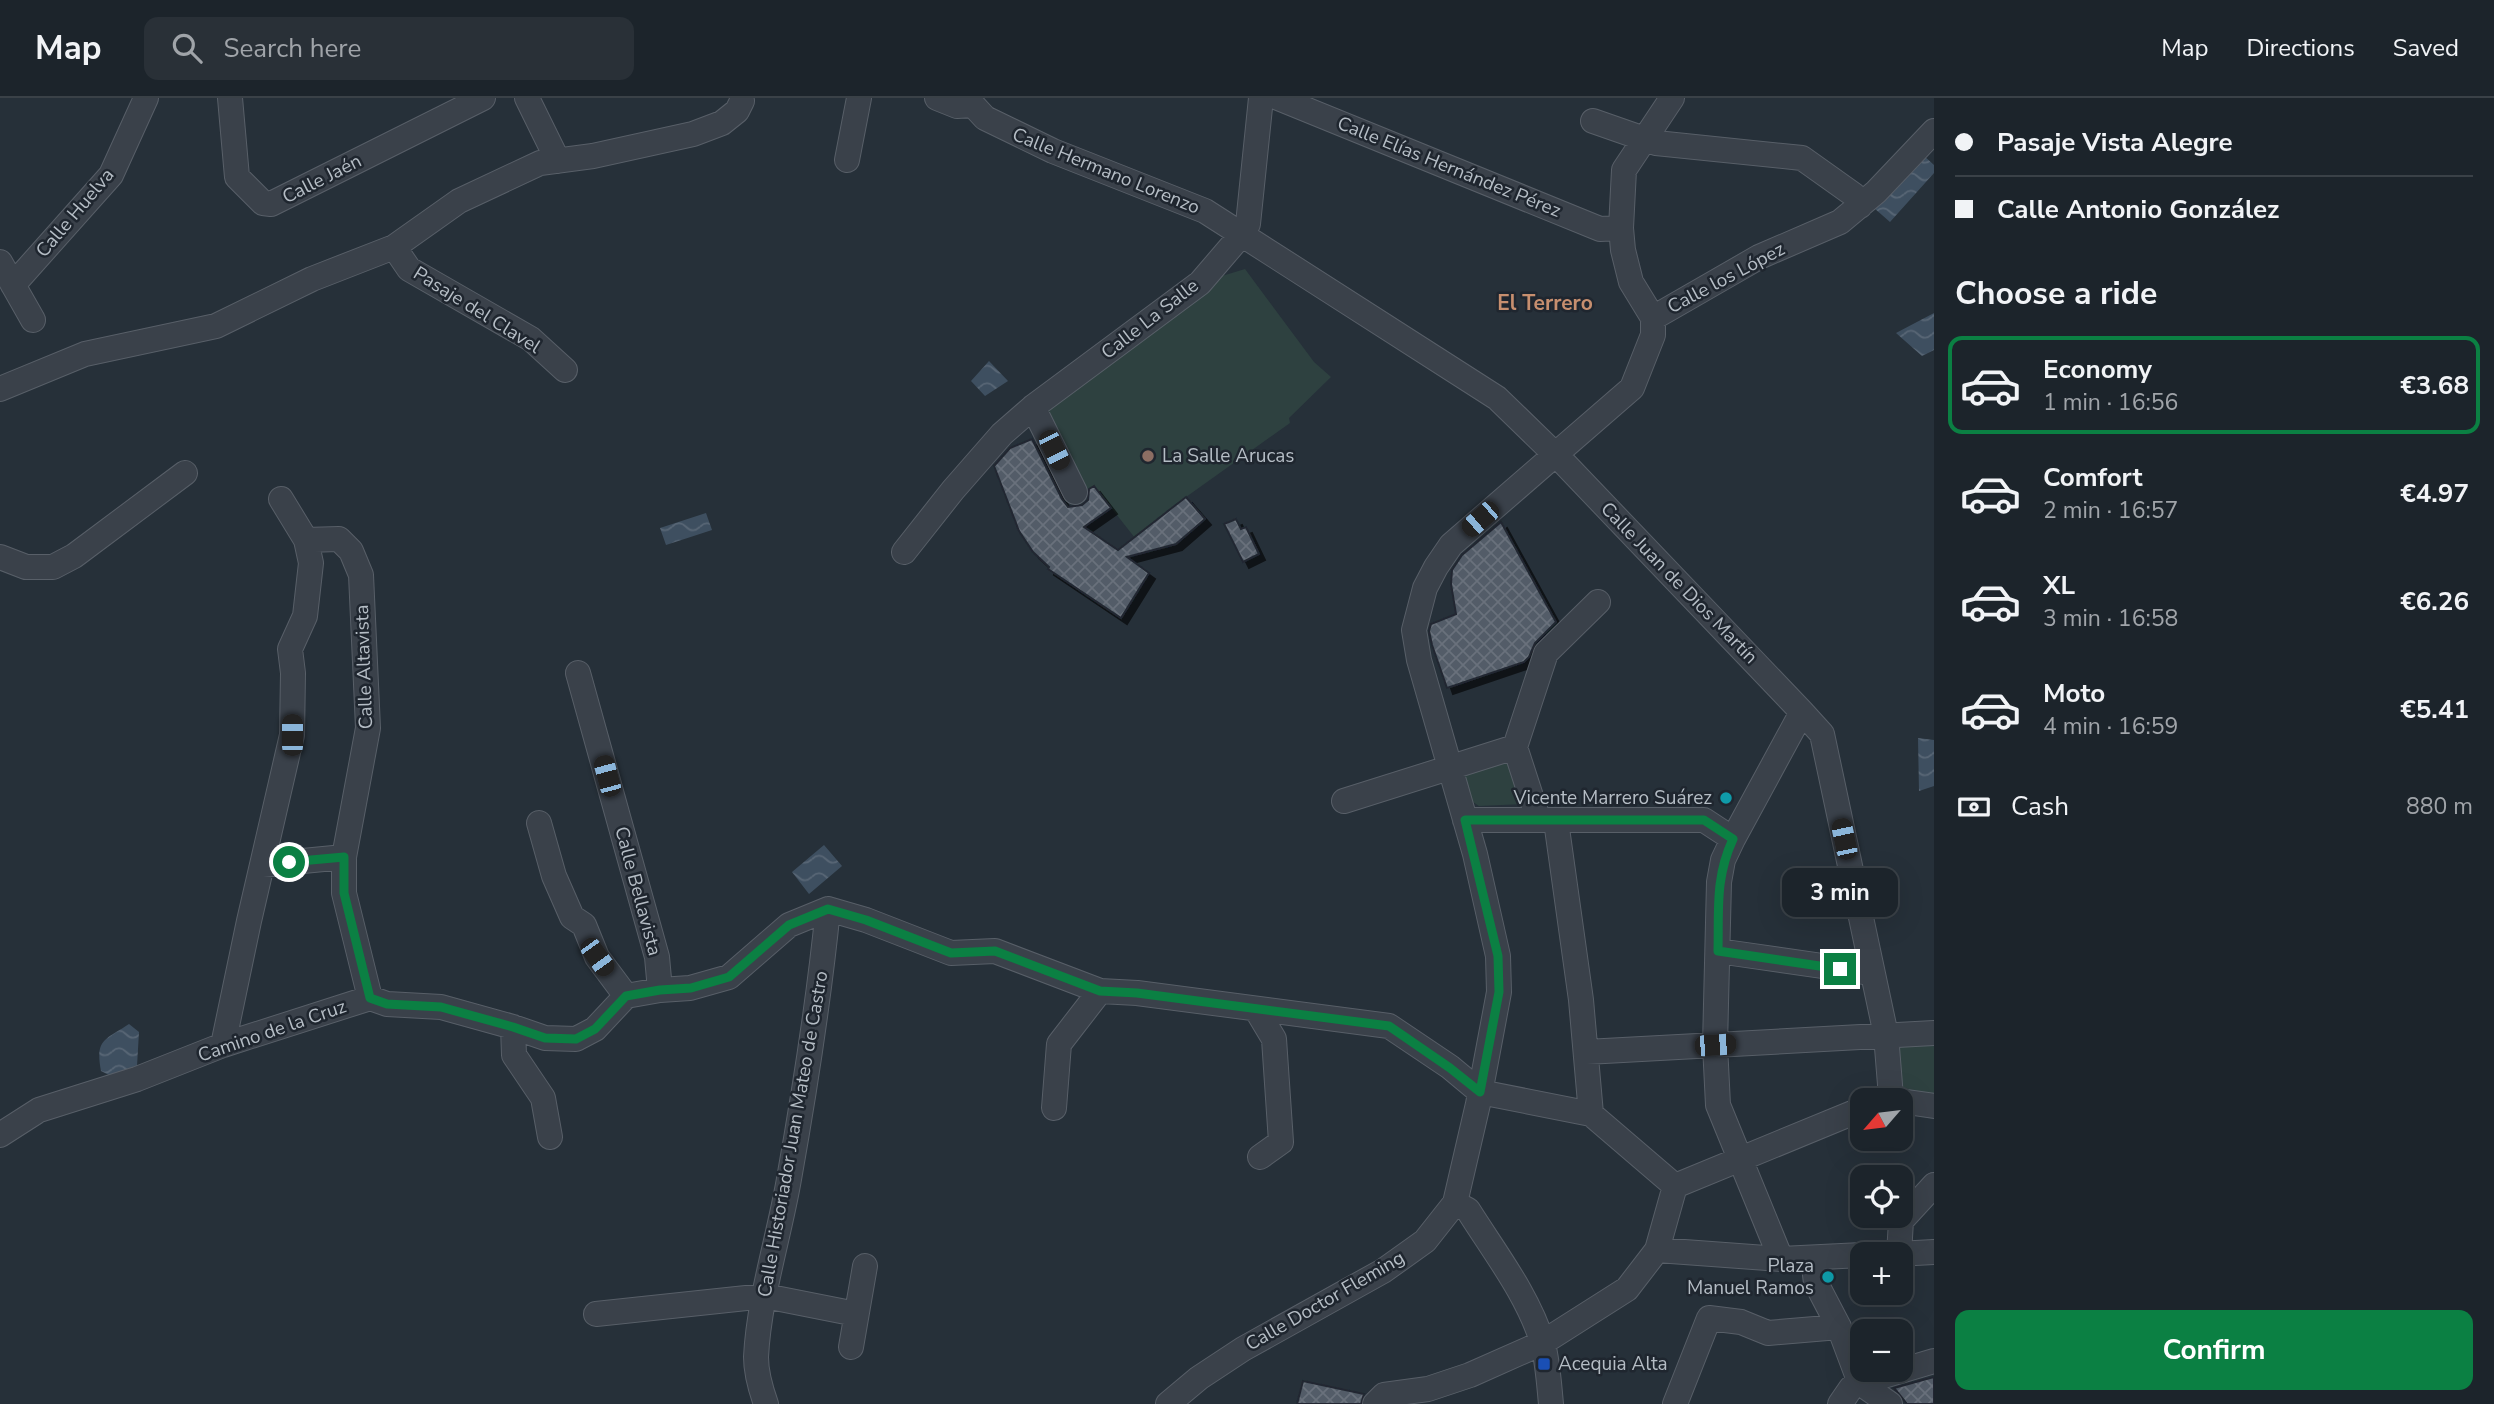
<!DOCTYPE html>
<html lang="en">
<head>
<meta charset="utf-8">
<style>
  :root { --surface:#1c242b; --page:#293037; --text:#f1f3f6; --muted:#a0a4a9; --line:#3a4147; --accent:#0b8043 }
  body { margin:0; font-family:"Nunito Sans",sans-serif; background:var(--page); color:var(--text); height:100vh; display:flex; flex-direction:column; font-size:26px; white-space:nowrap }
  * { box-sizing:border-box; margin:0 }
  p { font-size:23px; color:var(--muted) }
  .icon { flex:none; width:38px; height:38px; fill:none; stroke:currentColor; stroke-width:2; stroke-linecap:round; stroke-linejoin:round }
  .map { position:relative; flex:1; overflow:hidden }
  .panel { display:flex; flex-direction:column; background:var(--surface); width:560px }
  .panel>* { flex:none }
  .banner { display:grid; align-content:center; height:154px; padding:0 21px; background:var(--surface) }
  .needle { width:46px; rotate:242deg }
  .tools { position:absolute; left:1850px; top:990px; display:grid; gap:14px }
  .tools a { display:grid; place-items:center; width:63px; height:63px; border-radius:14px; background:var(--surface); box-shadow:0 7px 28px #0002,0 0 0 2px var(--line); font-size:35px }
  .end { position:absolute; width:32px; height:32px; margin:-16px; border:9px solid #0b8043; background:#fff; box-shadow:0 0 0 4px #fff }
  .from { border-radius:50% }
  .bubble { position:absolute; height:49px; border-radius:14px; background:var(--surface); box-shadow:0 7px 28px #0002,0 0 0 2px var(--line); font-size:23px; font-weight:700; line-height:49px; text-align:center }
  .car { position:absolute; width:21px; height:42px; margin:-21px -10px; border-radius:9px; box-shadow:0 0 5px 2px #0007; background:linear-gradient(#222 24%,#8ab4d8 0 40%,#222 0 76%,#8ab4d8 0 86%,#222 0) }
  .banner b { display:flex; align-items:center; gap:24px; height:66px; font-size:26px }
  .banner b+b { border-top:2px solid var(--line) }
  .banner i { width:18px; height:18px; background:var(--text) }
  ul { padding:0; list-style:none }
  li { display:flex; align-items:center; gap:21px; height:98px; margin:0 14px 10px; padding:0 7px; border:4px solid transparent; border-radius:14px }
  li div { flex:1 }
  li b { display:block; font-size:26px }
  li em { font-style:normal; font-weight:700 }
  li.selected { border-color:var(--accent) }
  li>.icon { width:63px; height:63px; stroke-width:1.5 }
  h2 { padding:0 21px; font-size:32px; line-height:84px }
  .pay { display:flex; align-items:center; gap:18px; height:77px; padding:0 21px; font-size:26px }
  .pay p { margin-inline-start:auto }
  .button { display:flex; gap:14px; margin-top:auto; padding:14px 21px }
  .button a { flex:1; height:80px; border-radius:14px; background:var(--accent); color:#fff; font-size:28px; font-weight:700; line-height:80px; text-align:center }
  header { display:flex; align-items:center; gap:42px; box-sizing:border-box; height:98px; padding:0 35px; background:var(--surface); border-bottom:2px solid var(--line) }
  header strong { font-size:33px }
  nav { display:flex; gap:38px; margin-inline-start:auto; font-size:24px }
  .search { width:490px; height:63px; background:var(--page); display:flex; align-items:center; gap:18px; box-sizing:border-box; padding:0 24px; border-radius:14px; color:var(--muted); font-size:26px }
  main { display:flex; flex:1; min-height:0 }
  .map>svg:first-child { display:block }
  .green { fill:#2e4140 }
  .water { fill:url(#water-waves) }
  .building { fill:url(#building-cross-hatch); stroke:#212831; stroke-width:2; filter:url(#shadow) }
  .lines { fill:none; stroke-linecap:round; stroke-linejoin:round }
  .minor-casing { stroke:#585f68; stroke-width:26 }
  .minor { stroke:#3a414a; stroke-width:24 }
  .route { stroke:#0b8043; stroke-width:9 }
  .education-dot { fill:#8d6e63; stroke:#1f262f; stroke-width:2.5 }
  .culture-dot { fill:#0f9aa8; stroke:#1f262f; stroke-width:2.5 }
  .transit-dot { fill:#1a4fb4; stroke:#1f262f; stroke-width:2.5 }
  .labels { text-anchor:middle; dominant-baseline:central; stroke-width:5; stroke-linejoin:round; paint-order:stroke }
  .street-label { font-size:19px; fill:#b5bdc5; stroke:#1f262f }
  .poi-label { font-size:19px; fill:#b5bdc5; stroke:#1f262f; text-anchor:start }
  .neighbourhood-label { font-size:21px; font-weight:bold; fill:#c78f6f; stroke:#1f262f }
</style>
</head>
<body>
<header>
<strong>Map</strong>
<div class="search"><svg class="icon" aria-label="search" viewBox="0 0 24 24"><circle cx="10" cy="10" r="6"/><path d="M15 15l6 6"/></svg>Search here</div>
<nav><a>Map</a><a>Directions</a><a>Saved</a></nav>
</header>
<main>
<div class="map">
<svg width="1934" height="1306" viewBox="0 0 1934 1306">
  <defs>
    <pattern id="water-waves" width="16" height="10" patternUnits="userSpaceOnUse" patternTransform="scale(1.75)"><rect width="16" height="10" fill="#3e4f60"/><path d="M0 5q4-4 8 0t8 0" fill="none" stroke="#586675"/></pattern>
    <pattern id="building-cross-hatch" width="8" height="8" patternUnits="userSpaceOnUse" patternTransform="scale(1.75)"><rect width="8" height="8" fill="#525c67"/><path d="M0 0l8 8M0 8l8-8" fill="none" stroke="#69717b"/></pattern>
    <filter id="shadow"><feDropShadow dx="6" dy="6" stdDeviation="0" flood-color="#0009"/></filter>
  </defs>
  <rect width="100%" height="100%" fill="#263039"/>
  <!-- green -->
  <path class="green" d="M1245,171l69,93 17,15 -42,41 1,5 -104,74 -51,41 -41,-52 -6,4 -44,-83 168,-128z
    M1504,659l12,6 8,41 -45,2 -9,-6 -9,-25z
    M1934,945v54l-31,-3 -4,-48z"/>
  <!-- water -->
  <path class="water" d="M1923,57l11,10v8l-44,49 -16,-14z
    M1934,215v37l-12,6 -26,-23z
    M989,263l19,20 -23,15 -14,-15z
    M706,415l6,17 -46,15 -6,-17z
    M1918,640l16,2v46l-15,5z
    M824,747l18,21 -33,28 -17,-22z
    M129,926l10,8 -2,34 -28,9 -8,-4c-6,-32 4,-31 28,-47z"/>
  <!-- building -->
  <path class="building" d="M1032,341l30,60 6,8 14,-2 6,-5 1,-11 5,-3 17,22 -27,19 34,23 68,-53 19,22 -29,25 -49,13 22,16 -28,45 -73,-49 1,-2 -16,-15 -14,-21 -25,-65 16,-18z
    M1236,421l5,10 5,-2 13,27 -16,8 -19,-38z
    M1501,424l55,100 -21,21 -6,14 -5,5 -77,26 -15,-43 -3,-14 2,-7 25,-10 -5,-30 1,-14 10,-15z
    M1934,1279v27h-27l-13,-16z
    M1303,1283l61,13 -3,10h-64z"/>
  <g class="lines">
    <!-- minor casing -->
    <g class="minor-casing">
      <path id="minor" d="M230,0l7,79 26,26 8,1 212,-106
        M527,0l31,63
        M937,0l20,8 16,-1
        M1278,0l322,131 21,-1
        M973,7l12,13 68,33 152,60 292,187 68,66 237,248 20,22 64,301 5,62
        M1593,23l63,22 146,15 52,37 6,11
        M847,62l12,-62
        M394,149l15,22 122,70 34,31
        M0,164l33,58
        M13,187l98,-110 35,-77
        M1653,220l106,-61 81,-35 36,-30 58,-61
        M1653,220l-22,-36 -8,-32 -2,-22 3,-58 48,-72
        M0,291l85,-35 131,-28 96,-47 82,-32 65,-46 81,-38 53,-7 100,-22 29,-11 15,-12 5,-10
        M1033,309l42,85
        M306,442l33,-1 12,12 10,24 7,153 -24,129v36l26,105
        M904,454l49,-62 49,-56 31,-27 167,-124 42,-49 6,-10 13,-126
        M0,459l26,10h27l21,-11 111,-83
        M578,575l79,284 3,33
        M1515,649l31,-94 52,-51
        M1515,649l23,71
        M1344,703l171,-54
        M1465,722h239l29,19
        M1556,723l25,179 10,114
        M539,725l15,53 18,41 12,8 13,32 29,39
        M262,767l82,-8
        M1718,853l146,21 8,-1
        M1256,911l18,30 7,103 -21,15
        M513,929l1,28 29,43 7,39
        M223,947l26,-124 43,-186 1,-62 -3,-24 15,-33 6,-53 -5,-23 -25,-41
        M1586,954l348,-19
        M1900,1003l34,5
        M1054,1010l5,-64 41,-53
        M0,1037l39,-25 98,-31 86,-34 147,-47 17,6 54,3 72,20 32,11 31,1 19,-10 31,-33 34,-6 30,-2 39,-11 60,-52 39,-16 38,11 85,33 44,-2 105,40 37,2 252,33 61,41 30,25 111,22 84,72
        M1675,1088l187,-77
        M1455,1105l13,7c27,43 60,85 75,134 5,20 6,40 8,60
        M1657,1152l124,9 81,-4
        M1899,1156l2,-33 33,-36
        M1879,1157l55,-3
        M1813,1160l3,25 23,44 21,56
        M1781,1161l-63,-154 -3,-60 4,-163 4,-22 10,-21 69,-127
        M596,1216l169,-18 91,18
        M851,1249l14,-81
        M1860,1285l30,21
        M766,1306c-5,-14 -10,-32 -10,-47 3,-59 23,-120 33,-178 16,-90 30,-180 39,-270
        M1168,1306l31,-26 44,-29 140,-78 42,-30 30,-38 23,-99 21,-112 -1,-36 -23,-102 -56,-194 -5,-30 11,-42 11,-21 15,-22 181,-157 21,-53v-17
        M1375,1306l9,-9 44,-6 42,-14 72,-32 85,-54 30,-39 18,-64
        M1675,1306l34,-86 32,4 27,11 71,-6
        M1840,1306l11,-16 9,-5 74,-22"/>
    </g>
    <!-- minor -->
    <use href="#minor" class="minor"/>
  </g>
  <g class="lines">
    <!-- route -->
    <path class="route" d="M289,764l55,-5v36l26,105 17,6 54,3 72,20 32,11 31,1 19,-10 31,-33 34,-6 31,-2 38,-11 60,-52 39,-16 38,11 85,33 44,-2 105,40 37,2 252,33 61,42 30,24 19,-100 -1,-36 -33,-136h239l29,19c-18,39 -14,70 -15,112l122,18"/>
  </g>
  <!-- markers -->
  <circle class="education-dot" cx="1148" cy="358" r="7"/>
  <g class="culture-dot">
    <circle cx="1726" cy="700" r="7"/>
    <circle cx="1828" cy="1179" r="7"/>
  </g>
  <rect class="transit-dot" x="1537" y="1259" width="14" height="14" rx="3.5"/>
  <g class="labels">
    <!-- street labels -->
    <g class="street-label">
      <text transform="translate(1449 69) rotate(22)">Calle Elías Hernández Pérez</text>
      <text transform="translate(1106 73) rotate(22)">Calle Hermano Lorenzo</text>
      <text transform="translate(322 81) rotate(-27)">Calle Jaén</text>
      <text transform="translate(75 115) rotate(-50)">Calle Huelva</text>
      <text transform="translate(1726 180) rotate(-28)">Calle los López</text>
      <text transform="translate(477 212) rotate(32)">Pasaje del Clavel</text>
      <text transform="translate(1150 221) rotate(-38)">Calle La Salle</text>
      <text transform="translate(1679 485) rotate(46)">Calle Juan de Dios Martín</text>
      <text transform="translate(364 569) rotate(-92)">Calle Altavista</text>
      <text transform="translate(638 793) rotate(75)">Calle Bellavista</text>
      <text transform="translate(272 933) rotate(-19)">Camino de la Cruz</text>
      <text transform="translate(793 1036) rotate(-80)">Calle Historiador Juan Mateo de Castro</text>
      <text transform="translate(1325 1203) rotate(-30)">Calle Doctor Fleming</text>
    </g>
    <!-- poi labels -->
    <g class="poi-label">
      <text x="1162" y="358">La Salle Arucas</text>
      <text x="1712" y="700" text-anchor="end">Vicente Marrero Suárez</text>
      <text x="1814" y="1168" text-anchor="end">Plaza<tspan x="1814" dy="22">Manuel Ramos</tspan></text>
      <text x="1558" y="1266">Acequia Alta</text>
    </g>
    <!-- neighbourhood labels -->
    <g class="neighbourhood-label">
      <text x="1545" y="205">El Terrero</text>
    </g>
  </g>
</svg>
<div class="tools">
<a><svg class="needle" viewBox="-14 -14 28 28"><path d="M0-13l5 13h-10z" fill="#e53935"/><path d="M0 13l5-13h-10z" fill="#a0a4a9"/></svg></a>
<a><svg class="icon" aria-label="locate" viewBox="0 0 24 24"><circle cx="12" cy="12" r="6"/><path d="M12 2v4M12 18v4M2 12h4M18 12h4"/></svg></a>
<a>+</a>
<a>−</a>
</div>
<i class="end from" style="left:289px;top:764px"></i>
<i class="end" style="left:1840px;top:871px"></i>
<div class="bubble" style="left:1782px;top:770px;width:116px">3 min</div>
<i class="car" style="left:1054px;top:352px;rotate:154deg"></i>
<i class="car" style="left:1480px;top:421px;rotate:229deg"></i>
<i class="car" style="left:292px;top:637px;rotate:0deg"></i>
<i class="car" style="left:607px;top:678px;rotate:345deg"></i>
<i class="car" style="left:1844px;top:741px;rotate:348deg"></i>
<i class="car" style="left:597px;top:859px;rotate:144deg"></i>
<i class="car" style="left:1715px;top:947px;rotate:86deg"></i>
</div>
<section class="panel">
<div class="banner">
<b><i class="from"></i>Pasaje Vista Alegre</b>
<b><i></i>Calle Antonio González</b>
</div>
<h2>Choose a ride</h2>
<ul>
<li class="selected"><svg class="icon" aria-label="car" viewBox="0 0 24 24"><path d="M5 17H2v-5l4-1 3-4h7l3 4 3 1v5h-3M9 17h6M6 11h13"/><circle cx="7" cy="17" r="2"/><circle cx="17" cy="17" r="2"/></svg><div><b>Economy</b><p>1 min · 16:56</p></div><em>€3.68</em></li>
<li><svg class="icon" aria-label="car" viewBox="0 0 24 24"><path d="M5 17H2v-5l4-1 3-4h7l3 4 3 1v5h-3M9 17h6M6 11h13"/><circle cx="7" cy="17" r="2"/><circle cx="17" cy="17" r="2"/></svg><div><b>Comfort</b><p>2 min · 16:57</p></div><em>€4.97</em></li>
<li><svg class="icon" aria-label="car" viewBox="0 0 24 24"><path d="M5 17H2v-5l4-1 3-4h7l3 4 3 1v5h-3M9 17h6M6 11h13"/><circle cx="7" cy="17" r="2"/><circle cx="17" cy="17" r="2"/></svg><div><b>XL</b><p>3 min · 16:58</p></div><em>€6.26</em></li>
<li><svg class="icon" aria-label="car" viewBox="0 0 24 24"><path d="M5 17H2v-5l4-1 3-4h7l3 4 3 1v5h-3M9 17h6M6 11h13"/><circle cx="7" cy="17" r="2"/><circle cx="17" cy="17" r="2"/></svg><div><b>Moto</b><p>4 min · 16:59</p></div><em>€5.41</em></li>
</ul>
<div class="pay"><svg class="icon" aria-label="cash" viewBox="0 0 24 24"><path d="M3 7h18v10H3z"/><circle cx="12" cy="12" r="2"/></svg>Cash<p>880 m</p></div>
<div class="button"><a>Confirm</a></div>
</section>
</main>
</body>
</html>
